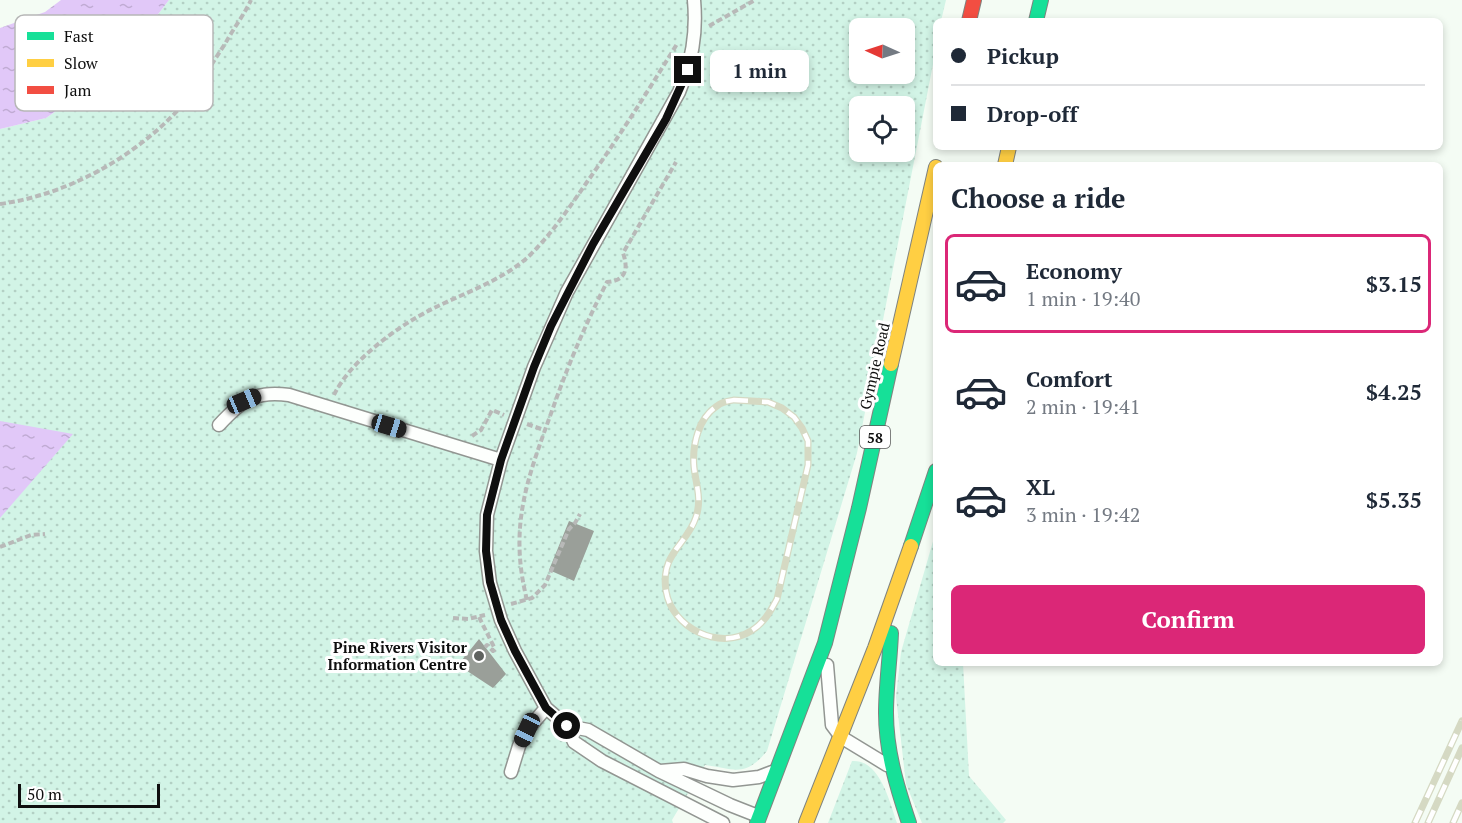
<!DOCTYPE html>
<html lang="en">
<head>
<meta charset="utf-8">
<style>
  :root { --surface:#fff; --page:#f2f2f3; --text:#1f2937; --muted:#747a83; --line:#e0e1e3; --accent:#db2777 }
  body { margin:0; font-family:"PT Serif",serif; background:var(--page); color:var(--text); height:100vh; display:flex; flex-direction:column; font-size:22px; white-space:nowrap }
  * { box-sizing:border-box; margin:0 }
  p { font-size:20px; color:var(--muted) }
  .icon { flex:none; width:33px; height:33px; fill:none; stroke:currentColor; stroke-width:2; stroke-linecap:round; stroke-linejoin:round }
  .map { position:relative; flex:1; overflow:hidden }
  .side { position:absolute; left:933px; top:162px; width:510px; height:504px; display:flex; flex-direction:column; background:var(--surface); border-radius:9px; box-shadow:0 3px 9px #0003 }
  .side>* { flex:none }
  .banner { position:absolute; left:933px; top:18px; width:510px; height:132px; border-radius:9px; box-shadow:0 3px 9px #0003; display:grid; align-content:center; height:132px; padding:0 18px; background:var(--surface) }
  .needle { width:39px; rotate:273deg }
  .controls { position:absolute; left:849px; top:18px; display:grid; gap:12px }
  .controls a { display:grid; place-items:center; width:66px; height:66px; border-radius:9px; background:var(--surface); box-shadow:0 3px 9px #0003; font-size:30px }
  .scale { position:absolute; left:18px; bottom:15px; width:142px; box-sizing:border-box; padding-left:6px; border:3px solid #0f0f0f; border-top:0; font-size:16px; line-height:21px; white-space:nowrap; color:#0f0f0f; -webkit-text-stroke:4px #fff; paint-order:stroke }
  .end { position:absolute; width:27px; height:27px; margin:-14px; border:8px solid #0f0f0f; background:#fff; box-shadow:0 0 0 3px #fff }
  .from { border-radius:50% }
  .bubble { position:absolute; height:42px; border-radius:9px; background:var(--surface); box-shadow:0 3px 9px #0003; font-size:20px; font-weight:600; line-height:42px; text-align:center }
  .car { position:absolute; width:18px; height:36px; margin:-18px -9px; border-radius:8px; box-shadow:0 0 4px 2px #0007; background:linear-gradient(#222 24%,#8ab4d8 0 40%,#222 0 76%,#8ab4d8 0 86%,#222 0) }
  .banner b { display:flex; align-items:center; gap:21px; height:57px; font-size:22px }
  .banner b+b { border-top:2px solid var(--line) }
  .banner i { width:15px; height:15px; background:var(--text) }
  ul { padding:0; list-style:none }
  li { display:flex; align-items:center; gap:18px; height:99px; margin:0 12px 9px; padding:0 6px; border:3px solid transparent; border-radius:9px }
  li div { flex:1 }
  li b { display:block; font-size:22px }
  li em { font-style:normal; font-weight:600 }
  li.selected { border-color:var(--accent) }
  li>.icon { width:54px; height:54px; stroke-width:1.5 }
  h2 { padding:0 18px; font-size:27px; line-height:72px }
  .button { display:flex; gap:12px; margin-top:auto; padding:12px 18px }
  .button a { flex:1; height:69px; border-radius:9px; background:var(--accent); color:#fff; font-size:24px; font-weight:600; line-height:69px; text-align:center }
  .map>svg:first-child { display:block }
  .grass { fill:url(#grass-dots); fill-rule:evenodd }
  .water { fill:url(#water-ripples) }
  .building { fill:#9a9f99 }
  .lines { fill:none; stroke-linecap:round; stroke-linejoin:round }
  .lane-casing { stroke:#929692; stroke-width:15 }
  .fast-casing { stroke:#7f837f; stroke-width:16 }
  .slow-casing { stroke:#7f837f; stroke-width:16 }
  .jam-casing { stroke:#7f837f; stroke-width:16 }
  .path { stroke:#b8b9b8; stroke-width:4; stroke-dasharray:6 3; stroke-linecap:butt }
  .lane { stroke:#fdfffd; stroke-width:12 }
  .fast { stroke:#16e098; stroke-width:14 }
  .slow { stroke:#ffcf43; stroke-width:14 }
  .jam { stroke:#f24e42; stroke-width:14 }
  .rail-casing { stroke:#d5d9c3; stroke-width:7 }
  .rail { stroke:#fff; stroke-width:4.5; stroke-dasharray:14; stroke-linecap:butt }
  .route { stroke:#0f0f0f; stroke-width:8 }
  .poi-dot { fill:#5f625f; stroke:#fff; stroke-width:2 }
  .labels { text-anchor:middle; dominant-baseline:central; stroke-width:6; stroke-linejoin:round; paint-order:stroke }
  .shield { fill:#fff; stroke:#575757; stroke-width:1.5 }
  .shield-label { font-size:14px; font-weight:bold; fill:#0f0f0f }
  .street-label { font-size:15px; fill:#0f0f0f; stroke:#fff }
  .poi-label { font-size:15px; font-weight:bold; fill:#0f0f0f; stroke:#fff; text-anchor:end }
  .key { fill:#fff; stroke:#b7b7b7; stroke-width:1.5 }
  .key-label { font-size:16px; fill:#0f0f0f }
</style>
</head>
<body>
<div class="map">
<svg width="1462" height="823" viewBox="0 0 1462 823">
  <defs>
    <pattern id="grass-dots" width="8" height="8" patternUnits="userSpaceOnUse" patternTransform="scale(1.5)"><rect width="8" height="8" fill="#d2f4e6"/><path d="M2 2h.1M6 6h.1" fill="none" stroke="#b3d0c4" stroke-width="1.8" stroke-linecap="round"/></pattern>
    <pattern id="water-ripples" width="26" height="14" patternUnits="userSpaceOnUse" patternTransform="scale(1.5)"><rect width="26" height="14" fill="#e1c8f8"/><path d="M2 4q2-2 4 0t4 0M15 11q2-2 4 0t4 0" fill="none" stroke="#c0abd3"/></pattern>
  </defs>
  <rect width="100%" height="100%" fill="#f4fcf4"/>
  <!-- grass -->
  <path class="grass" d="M169,0h777l-5,21h-5v28l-79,404 -90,298c-23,27 -31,18 -62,14l-33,55 1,3h-673v-694l46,-11 70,-49zM860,28h44v46h-44zM860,106h44v46h-44z
    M936,531v132h27l6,113 37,44 -3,3h-81l-16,-39 -10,-87 5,-45z
    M852,761c28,-2 38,42 45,62h-69z"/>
  <!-- water -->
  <path class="water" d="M61,0h108l-53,69 -70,49 -46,11v-101l45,-16z
    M0,421l73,13 -73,84z"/>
  <!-- building -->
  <path class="building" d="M569,521l25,10 -20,50 -25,-11z
    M479,639l27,35 -13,14 -35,-23z"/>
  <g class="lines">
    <!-- lane casing -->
    <g class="lane-casing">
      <path id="lane" d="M694,0c3,34 -2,61 -15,92l-112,200 -33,75 -33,93 -14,55 -1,36 4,32 11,37 14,31 31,57 21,18 7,16 28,19 121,62
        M219,425c22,-24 36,-35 70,-30l212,65
        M827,665l5,60 9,12 46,28
        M567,726l21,4 71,41 71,34 28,11
        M660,771l24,-2 23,7 26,4 26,-3 13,-5
        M511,772l8,-26 8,-16 19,-22"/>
    </g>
    <!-- fast casing -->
    <g class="fast-casing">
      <path id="fast" d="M1036,21l5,-21
        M911,546l25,-75
        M891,633c-1,27 -5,53 -5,80 0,38 11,74 23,110
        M757,823l68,-180 34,-135 32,-144"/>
    </g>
    <!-- slow casing -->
    <g class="slow-casing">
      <path id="slow" d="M1005,165l4,-18
        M891,364l45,-197
        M806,823l69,-175 36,-102"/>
    </g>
    <!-- jam casing -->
    <g class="jam-casing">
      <path id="jam" d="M969,21l5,-21"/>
    </g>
    <!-- path -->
    <path class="path" d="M709,26l46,-26
      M0,204c73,-10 146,-53 192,-110 12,-16 22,-34 33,-50 8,-15 19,-29 26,-44
      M334,395c16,-34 64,-69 98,-86 32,-16 69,-28 96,-52 23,-22 41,-49 59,-75 32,-45 61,-91 90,-138
      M527,424l17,6
      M472,436l9,-6 11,-20 12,5
      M0,547l31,-12 14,-1
      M527,600c-19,-75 1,-123 26,-192 15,-43 33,-85 54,-126 18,-1 22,-12 16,-29l53,-91
      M511,604l21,-6 13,-13 24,-56 6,-6 5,-9
      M479,617l16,32 -2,2 -6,-6 -2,2
      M453,618l15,1 17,-4"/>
    <!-- lane -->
    <use href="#lane" class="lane"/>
    <!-- fast -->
    <use href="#fast" class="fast"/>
    <!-- slow -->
    <use href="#slow" class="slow"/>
    <!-- jam -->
    <use href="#jam" class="jam"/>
    <!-- rail casing -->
    <g class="rail-casing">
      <path id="rail" d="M734,400l34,2 14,6 12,9 8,11 6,13v24l-31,134c-7,13 -13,24 -26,32 -32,20 -79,-3 -85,-40 -6,-38 21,-46 30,-74 6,-18 0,-32 -2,-50 -2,-21 4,-49 23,-61 4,-4 11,-5 17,-6z
        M1415,823l47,-102
        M1428,823l34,-75
        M1453,823l9,-20"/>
    </g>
    <!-- rail -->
    <use href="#rail" class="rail"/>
  </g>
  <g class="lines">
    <!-- route -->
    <path class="route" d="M567,726l-21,-18 -31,-57 -14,-31 -11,-38 -4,-31 1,-36 14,-55 33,-93 17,-41 42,-82 73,-125 22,-49"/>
  </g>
  <!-- markers -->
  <circle class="poi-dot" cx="479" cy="656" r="6"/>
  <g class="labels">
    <!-- shield labels -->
    <rect class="shield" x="860" y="426" width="30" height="22" rx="4.5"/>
    <g class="shield-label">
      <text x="875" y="437">58</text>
    </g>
    <!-- street labels -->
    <g class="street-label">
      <text transform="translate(874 366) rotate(-77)">Gympie Road</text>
    </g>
    <!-- poi labels -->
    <g class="poi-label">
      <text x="467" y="647">Pine Rivers Visitor<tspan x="467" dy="17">Information Centre</tspan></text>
    </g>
  </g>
  <!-- legend -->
  <rect x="15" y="15" width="198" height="96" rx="9" class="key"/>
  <rect x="27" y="32" width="27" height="8" fill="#16e098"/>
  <rect x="27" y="59" width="27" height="8" fill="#ffcf43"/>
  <rect x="27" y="86" width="27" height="8" fill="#f24e42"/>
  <g class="key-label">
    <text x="64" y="42">Fast</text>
    <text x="64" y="69">Slow</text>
    <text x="64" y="96">Jam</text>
  </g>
</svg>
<div class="controls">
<a><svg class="needle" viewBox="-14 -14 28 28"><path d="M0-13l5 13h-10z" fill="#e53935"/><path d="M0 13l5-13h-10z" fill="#747a83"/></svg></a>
<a><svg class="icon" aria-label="locate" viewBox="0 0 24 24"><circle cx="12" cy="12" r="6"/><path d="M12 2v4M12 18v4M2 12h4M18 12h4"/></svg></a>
</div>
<div class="scale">50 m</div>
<i class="end from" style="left:567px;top:726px"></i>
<i class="end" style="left:688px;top:70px"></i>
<div class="bubble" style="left:710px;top:50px;width:99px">1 min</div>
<i class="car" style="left:244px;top:401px;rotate:67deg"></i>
<i class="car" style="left:389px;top:426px;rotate:107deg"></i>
<i class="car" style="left:527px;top:730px;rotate:205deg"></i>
<div class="banner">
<b><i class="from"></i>Pickup</b>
<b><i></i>Drop-off</b>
</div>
<section class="side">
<h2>Choose a ride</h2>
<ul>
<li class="selected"><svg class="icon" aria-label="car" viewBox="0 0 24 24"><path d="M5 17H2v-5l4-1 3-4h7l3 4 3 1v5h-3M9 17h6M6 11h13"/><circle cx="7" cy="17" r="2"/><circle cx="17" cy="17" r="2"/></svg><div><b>Economy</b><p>1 min · 19:40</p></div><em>$3.15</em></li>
<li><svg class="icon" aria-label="car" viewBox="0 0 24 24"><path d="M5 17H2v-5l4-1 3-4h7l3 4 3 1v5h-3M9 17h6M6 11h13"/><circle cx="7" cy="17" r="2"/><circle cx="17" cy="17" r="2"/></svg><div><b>Comfort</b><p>2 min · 19:41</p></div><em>$4.25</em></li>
<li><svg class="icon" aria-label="car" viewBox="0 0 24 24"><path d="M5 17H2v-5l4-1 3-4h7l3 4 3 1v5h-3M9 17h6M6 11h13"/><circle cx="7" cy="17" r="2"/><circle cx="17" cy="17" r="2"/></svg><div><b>XL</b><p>3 min · 19:42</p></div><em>$5.35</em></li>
</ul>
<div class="button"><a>Confirm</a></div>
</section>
</div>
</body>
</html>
